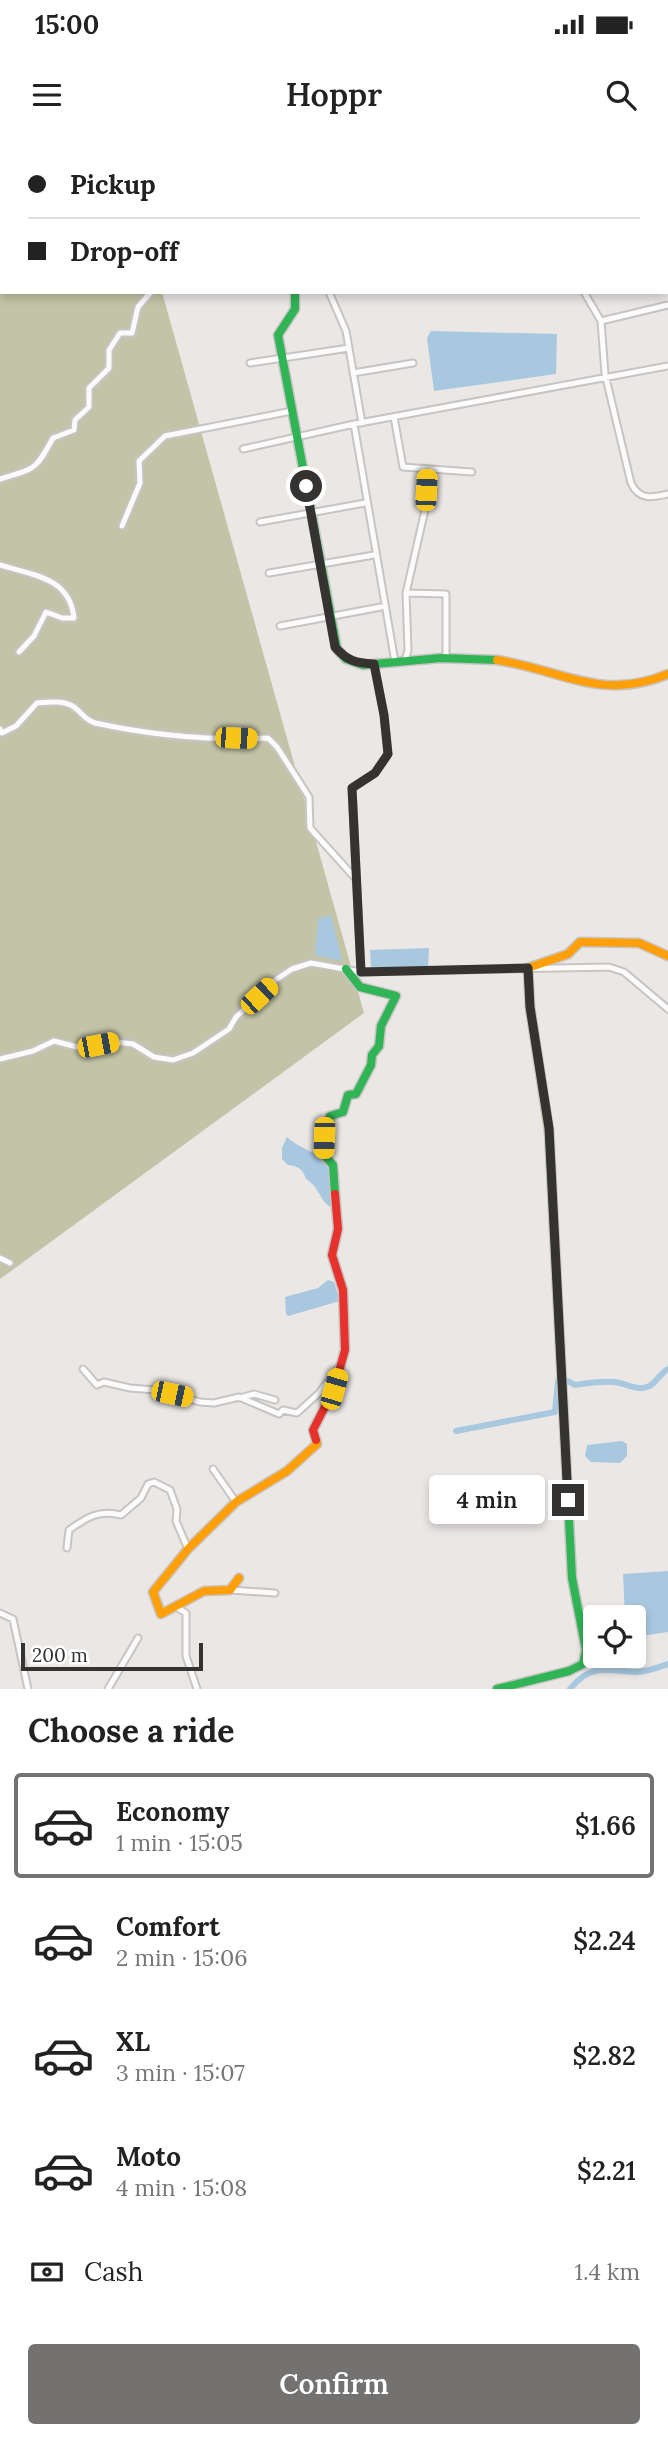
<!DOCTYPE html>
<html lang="en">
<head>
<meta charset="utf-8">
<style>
  :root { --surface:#fff; --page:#f6f6f6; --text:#222; --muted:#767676; --line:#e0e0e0; --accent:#747271 }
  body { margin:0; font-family:Lora,serif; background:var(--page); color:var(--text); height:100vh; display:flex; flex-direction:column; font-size:26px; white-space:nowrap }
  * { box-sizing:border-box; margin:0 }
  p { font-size:23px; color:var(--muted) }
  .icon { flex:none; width:38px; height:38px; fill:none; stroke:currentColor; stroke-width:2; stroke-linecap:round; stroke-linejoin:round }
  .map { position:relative; height:1549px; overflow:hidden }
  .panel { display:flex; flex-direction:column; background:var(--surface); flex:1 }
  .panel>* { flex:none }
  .hud { position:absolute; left:0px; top:0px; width:668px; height:154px; box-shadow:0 4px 10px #0003; display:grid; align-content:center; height:154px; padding:0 28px; background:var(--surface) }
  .tools { position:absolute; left:583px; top:1465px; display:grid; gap:14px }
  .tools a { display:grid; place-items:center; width:63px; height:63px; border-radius:7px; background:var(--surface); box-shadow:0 4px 10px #0003; font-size:35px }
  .scale { position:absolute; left:21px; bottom:18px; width:182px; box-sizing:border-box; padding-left:7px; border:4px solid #343332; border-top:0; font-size:19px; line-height:24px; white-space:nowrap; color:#343332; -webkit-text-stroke:5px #fff; paint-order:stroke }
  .end { position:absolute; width:32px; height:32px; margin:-16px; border:9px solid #343332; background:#fff; box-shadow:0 0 0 4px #fff }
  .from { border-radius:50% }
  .bubble { position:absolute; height:49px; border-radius:7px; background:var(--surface); box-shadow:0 4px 10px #0003; font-size:23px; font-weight:600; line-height:49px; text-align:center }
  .car { position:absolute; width:21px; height:42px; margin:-21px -10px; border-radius:9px; box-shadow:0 0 5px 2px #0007; background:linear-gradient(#f5c518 24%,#345 0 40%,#f5c518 0 76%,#345 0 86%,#f5c518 0) }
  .hud b { display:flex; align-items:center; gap:24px; height:66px; font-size:26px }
  .hud b+b { border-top:2px solid var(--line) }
  .hud i { width:18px; height:18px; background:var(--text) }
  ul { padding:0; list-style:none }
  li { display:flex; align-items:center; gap:21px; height:105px; margin:0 14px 10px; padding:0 14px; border:4px solid transparent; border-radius:7px }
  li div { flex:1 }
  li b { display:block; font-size:26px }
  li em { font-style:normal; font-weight:600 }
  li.selected { border-color:var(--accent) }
  li>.icon { width:63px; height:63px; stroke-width:1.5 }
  h2 { padding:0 28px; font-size:32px; line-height:84px }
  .pay { display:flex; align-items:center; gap:18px; height:77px; padding:0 28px; font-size:26px }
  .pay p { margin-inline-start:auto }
  .button { display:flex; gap:14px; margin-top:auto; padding:14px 28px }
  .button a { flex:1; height:80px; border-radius:7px; background:var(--accent); color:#fff; font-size:28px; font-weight:600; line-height:80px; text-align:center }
  .status { display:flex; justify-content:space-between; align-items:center; height:49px; padding:0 35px; background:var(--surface); direction:ltr }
  .status svg { height:19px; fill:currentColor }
  header { display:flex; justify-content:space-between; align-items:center; height:91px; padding:0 28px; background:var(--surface); font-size:32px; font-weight:600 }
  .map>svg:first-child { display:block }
  .forest { fill:#c3c4a7 }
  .water { fill:#a8c8e0 }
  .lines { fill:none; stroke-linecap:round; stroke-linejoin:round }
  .stream { stroke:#a8c8e0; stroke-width:2 }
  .canal { stroke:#a8c8e0; stroke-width:6 }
  .street-casing { stroke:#c7c4c3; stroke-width:9 }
  .fast-casing { stroke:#c7c4c3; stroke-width:11 }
  .slow-casing { stroke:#c7c4c3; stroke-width:11 }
  .jam-casing { stroke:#c7c4c3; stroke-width:11 }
  .street { stroke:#fcfbfb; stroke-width:5 }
  .fast { stroke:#30b455; stroke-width:8 }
  .slow { stroke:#ff9f0a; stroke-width:8 }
  .jam { stroke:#e5322d; stroke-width:8 }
  .route { stroke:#343332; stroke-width:9 }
</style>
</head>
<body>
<div class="status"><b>15:00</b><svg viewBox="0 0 49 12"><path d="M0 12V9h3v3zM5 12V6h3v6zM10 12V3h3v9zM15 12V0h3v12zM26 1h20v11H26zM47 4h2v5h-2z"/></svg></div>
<header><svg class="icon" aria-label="menu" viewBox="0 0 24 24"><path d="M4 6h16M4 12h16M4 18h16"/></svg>Hoppr<svg class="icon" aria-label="search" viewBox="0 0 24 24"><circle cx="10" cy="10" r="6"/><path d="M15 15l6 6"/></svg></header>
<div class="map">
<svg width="668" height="1549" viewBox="0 0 668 1549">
  <rect width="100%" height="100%" fill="#eae7e5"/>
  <!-- forest -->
  <path class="forest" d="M0,0h119l-117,2v150h160l202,721 -364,266z"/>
  <!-- water -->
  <path class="water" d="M431,191l126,3 -1,40 -122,17 -7,-53z
    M331,775l11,46 -27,-6 3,-36z
    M429,808l-1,19 -57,1 -1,-18z
    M287,997c11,11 38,19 42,26 5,10 3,28 4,39l-3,5c-12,-9 -9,-18 -24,-28 -3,-10 -8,-13 -18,-14l-6,-6v-11z
    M328,1140l6,2 6,19 -52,15 -2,-2 -1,-17 33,-9z
    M622,1301l5,3v12l-7,7 -29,-1 -6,-6 2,-11z
    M668,1431v61l-34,5v-20h-9l-2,-43z"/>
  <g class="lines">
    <!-- stream -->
    <path class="stream" d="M442,0v2
      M593,0l16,2
      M567,2l3,-2
      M631,2l7,-2"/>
    <!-- canal -->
    <path class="canal" d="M568,1241l7,4c13,-2 26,-4 39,-3 12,1 22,9 33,5 9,-3 12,-13 21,-18
      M456,1291l99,-19 3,-31
      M570,1549c22,-27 37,-18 66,-17 11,0 21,-4 32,-8"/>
    <!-- street casing -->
    <g class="street-casing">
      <path id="street" d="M262,0l1,2
        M667,46h1
        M329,152l17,39 16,92
        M584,152l17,29 4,53 26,109c8,17 20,15 37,11
        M601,181l67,-16
        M250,223l99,-15
        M353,233l60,-10
        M394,277l9,50 69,5
        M354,284l41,238
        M243,309l111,-25 314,-58
        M0,339c36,-11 35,-8 53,-41l21,-8 1,-10 14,-13v-19l20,-20v-18l11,-17h12l6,-26 13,-15
        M260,382l105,-19
        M122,386l18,-43 -1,-22 26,-25 127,-25
        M0,425c32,10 70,12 74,53h-12l-16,-6 -12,24 -15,16
        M269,433l105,-18
        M406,453l19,-83 2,-39
        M280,486l101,-19
        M405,521l3,-11 -2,-57 40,1v65
        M0,589l2,4 14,-7 21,-23c11,-1 28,-3 37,4 8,6 11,13 21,16 56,12 115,18 173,15l9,9 32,50 1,31 45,50
        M361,832l-9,-184 23,-15 13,-19 -4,-39 -10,-51
        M0,919l33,-8 21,-10 27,7 34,-6 18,2 21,13 19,3 20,-7 36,-24 7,-12 38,-36 18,-12 19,-6 50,9 248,-5 15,5 44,37
        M0,1118l10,5
        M83,1229l14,16 7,-3 26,6 25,2 45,12 14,1 25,-6 40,17 4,-4 14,3 22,-20 19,-25
        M240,1258l14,-4 21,6
        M213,1329l23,33
        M67,1408l2,-18c17,-12 30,-21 52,-15l20,-17 7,-14 6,-2 16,8 7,19 -1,12 12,28
        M230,1450l45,3
        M176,1467l10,6v43l11,33
        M0,1473l13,6 15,70
        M108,1549l30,-51"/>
    </g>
    <!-- fast casing -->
    <g class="fast-casing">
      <path id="fast" d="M295,152v17l-17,26 59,314 9,10 17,6 78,-7 56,2
        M335,1054l-2,-29 -9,-10 6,-39 13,-4 5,-17 8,-1 15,-29 1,-10 7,-9 2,-20 15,-30 -36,-9 -14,-18
        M497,1549l72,-18 14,-7 3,-14 -14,-72 -23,-447"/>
    </g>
    <!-- slow casing -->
    <g class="slow-casing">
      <path id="slow" d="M497,520c65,10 105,42 171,14
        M549,991l-19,-124 -2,-39 40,-14 12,-12 59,1 29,13
        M239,1438l-9,12 -26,1 -43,23 -8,-22 35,-43 48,-47 51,-31 30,-27 -1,-4"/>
    </g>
    <!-- jam casing -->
    <g class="jam-casing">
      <path id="jam" d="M316,1300l-3,-10 21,-41 11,-39 -2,-60 -11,-35 6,-26 -3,-35"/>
    </g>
    <!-- street -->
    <use href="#street" class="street"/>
    <!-- fast -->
    <use href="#fast" class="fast"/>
    <!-- slow -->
    <use href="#slow" class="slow"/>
    <!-- jam -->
    <use href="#jam" class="jam"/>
  </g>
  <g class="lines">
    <!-- route -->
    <path class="route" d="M306,346l29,161c12,14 21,16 39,17l10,51 4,39 -13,19 -23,15 9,184 167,-4 2,39 19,121 19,372"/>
  </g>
</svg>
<div class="tools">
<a><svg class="icon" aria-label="locate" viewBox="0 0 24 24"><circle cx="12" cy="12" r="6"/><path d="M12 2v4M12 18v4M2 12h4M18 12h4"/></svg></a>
</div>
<div class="scale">200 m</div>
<i class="end from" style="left:306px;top:346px"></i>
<i class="end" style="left:568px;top:1360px"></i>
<div class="bubble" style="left:429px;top:1335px;width:116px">4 min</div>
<i class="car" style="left:426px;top:350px;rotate:3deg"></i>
<i class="car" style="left:236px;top:598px;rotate:92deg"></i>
<i class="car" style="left:259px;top:856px;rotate:47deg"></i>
<i class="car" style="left:98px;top:905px;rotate:79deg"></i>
<i class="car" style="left:324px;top:998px;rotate:182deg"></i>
<i class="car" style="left:334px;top:1249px;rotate:16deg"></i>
<i class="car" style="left:172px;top:1254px;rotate:102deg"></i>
<div class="hud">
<b><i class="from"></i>Pickup</b>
<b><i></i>Drop-off</b>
</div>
</div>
<section class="panel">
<h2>Choose a ride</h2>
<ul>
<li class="selected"><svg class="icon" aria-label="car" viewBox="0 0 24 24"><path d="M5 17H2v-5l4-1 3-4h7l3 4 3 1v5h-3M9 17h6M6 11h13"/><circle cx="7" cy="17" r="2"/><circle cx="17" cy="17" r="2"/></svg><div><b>Economy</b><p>1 min · 15:05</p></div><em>$1.66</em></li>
<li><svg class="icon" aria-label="car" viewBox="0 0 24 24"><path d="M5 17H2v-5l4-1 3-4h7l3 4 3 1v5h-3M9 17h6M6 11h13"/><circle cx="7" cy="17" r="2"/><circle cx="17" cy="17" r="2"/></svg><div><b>Comfort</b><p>2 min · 15:06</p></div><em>$2.24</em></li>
<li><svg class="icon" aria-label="car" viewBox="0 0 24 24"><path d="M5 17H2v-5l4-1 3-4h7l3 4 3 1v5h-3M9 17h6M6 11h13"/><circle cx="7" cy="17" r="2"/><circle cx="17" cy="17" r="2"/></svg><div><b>XL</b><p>3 min · 15:07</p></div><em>$2.82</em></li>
<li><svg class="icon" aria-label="car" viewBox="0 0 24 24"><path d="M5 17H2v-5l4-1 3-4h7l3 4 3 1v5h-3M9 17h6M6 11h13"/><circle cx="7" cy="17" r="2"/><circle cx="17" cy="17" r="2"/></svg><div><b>Moto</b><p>4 min · 15:08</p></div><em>$2.21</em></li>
</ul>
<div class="pay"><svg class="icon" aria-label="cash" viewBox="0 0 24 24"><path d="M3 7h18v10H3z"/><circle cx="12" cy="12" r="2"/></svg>Cash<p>1.4 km</p></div>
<div class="button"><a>Confirm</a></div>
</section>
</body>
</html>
